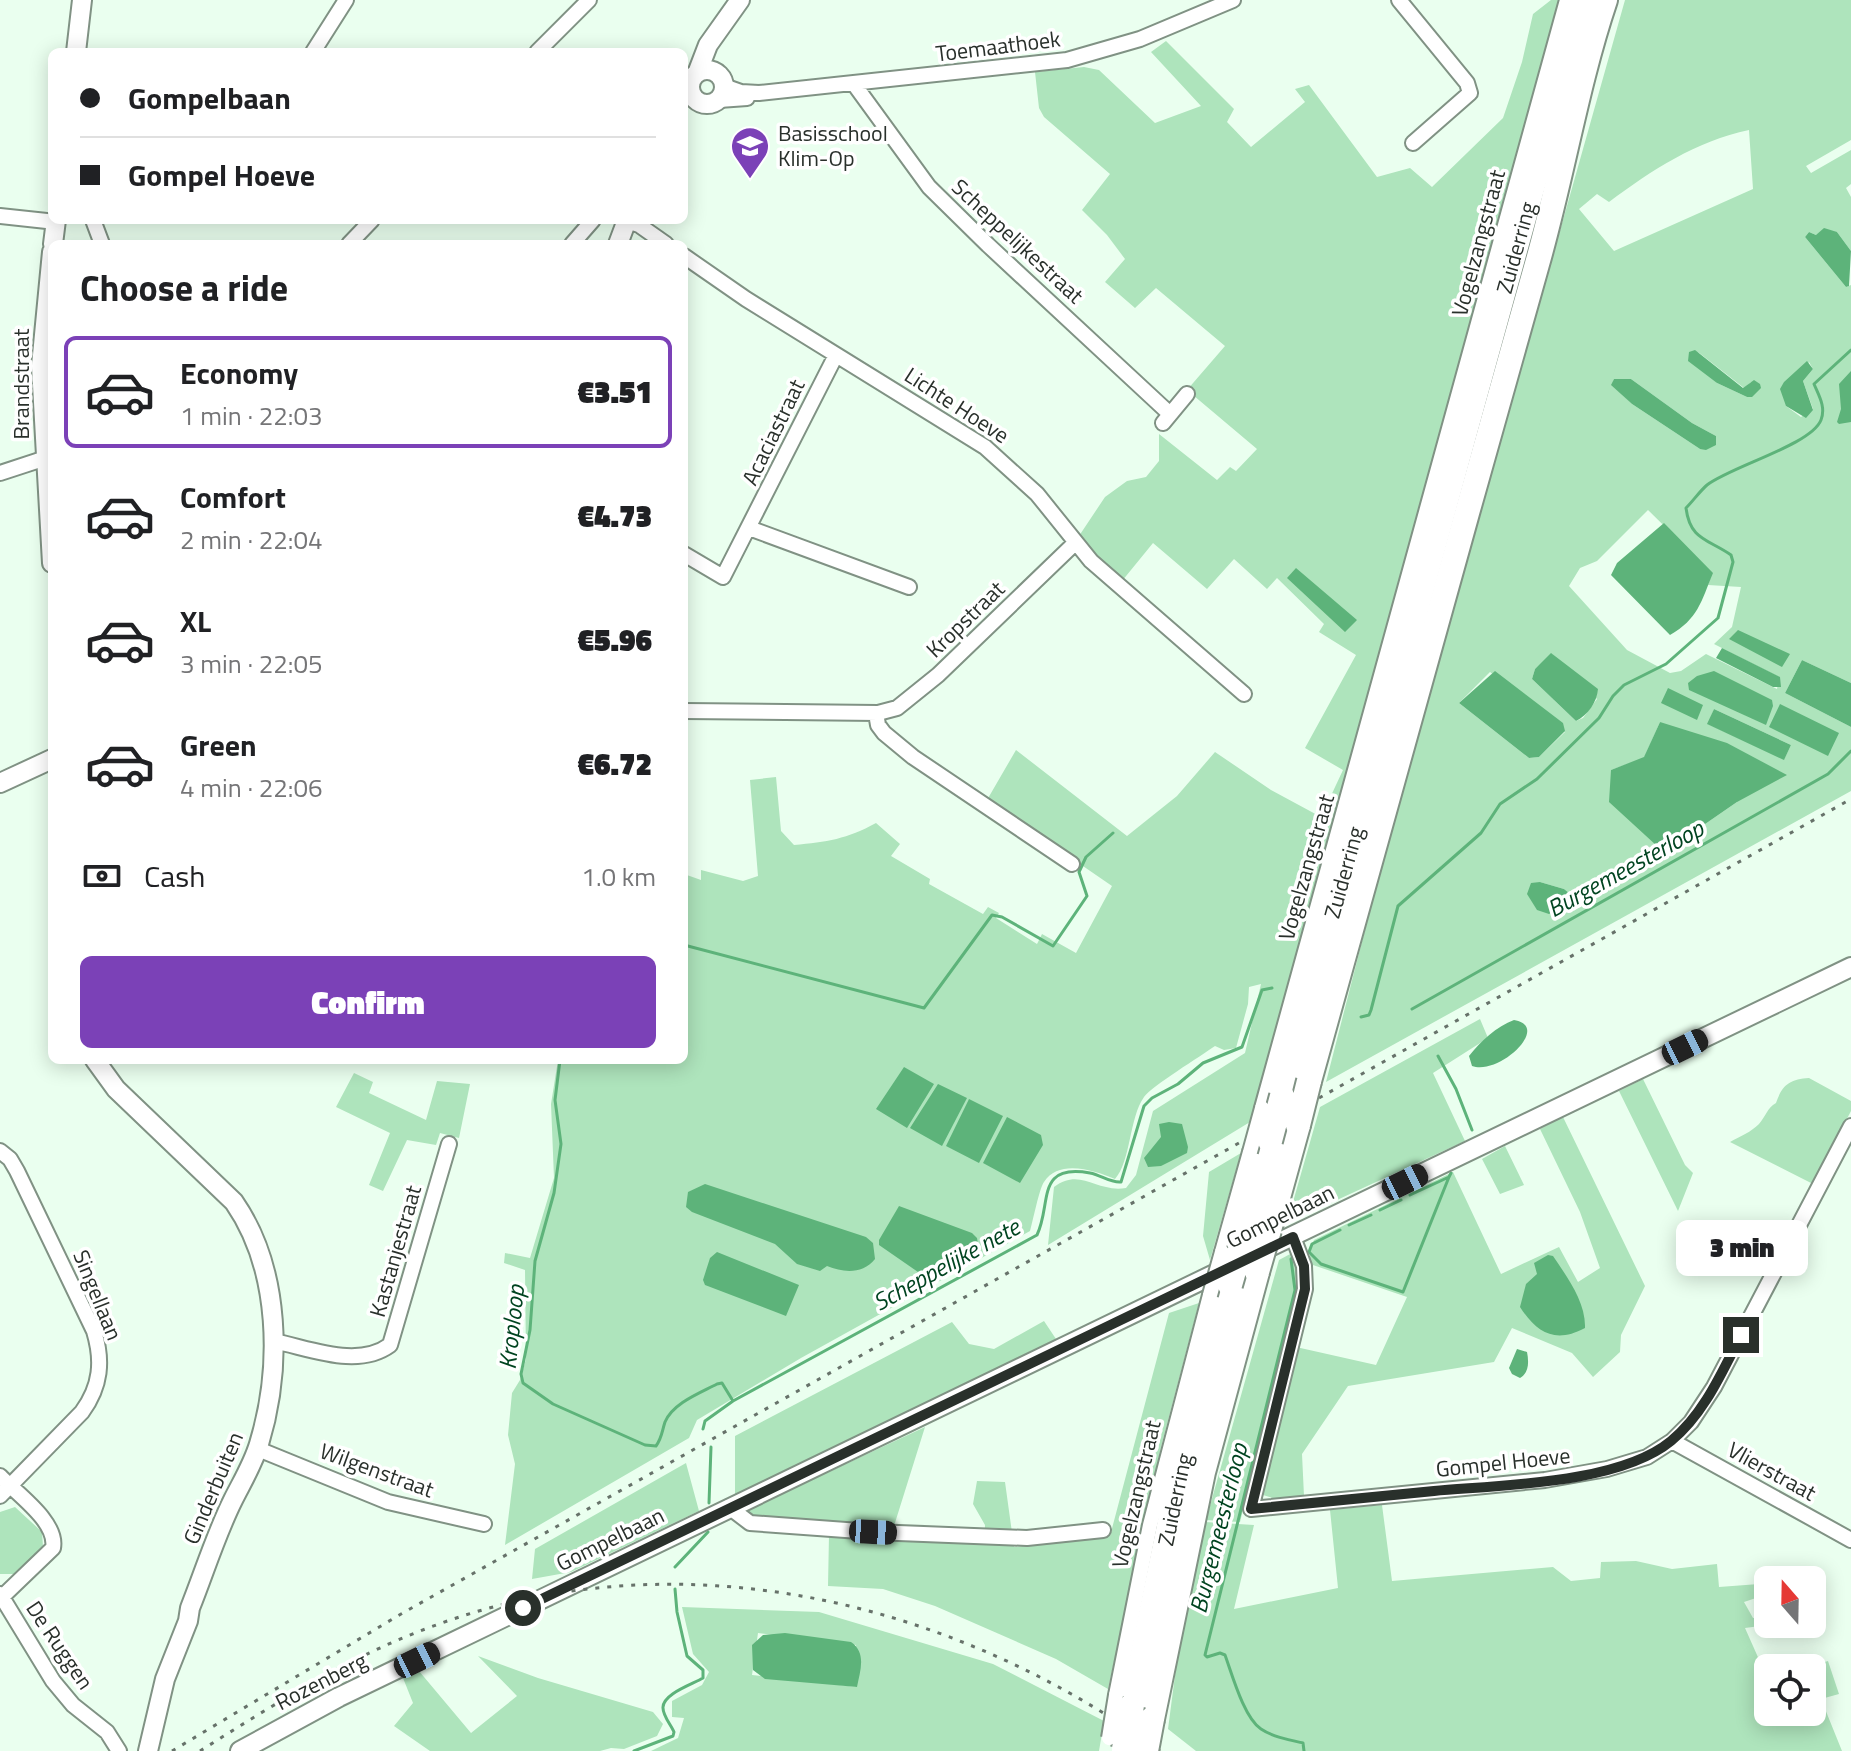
<!DOCTYPE html>
<html lang="en">
<head>
<meta charset="utf-8">
<style>
  :root { --surface:#fff; --page:#f2f2f2; --text:#202124; --muted:#757577; --line:#e0e0e0; --accent:#7b41b7 }
  body { margin:0; font-family:"Titillium Web",sans-serif; background:var(--page); color:var(--text); height:100vh; display:flex; flex-direction:column; font-size:30px; white-space:nowrap }
  * { box-sizing:border-box; margin:0 }
  p { font-size:26px; color:var(--muted) }
  .icon { flex:none; width:44px; height:44px; fill:none; stroke:currentColor; stroke-width:2; stroke-linecap:round; stroke-linejoin:round }
  .map { position:relative; flex:1; overflow:hidden }
  .sheet { position:absolute; left:48px; top:240px; width:640px; height:824px; display:flex; flex-direction:column; background:var(--surface); border-radius:12px; box-shadow:0 4px 20px #0003 }
  .sheet>* { flex:none }
  .guide { position:absolute; left:48px; top:48px; width:640px; height:176px; border-radius:12px; box-shadow:0 4px 20px #0003; display:grid; align-content:center; height:176px; padding:0 32px; background:var(--surface) }
  .needle { width:52px; rotate:340deg }
  .tools { position:absolute; left:1754px; top:1566px; display:grid; gap:16px }
  .tools a { display:grid; place-items:center; width:72px; height:72px; border-radius:12px; background:var(--surface); box-shadow:0 4px 20px #0003; font-size:40px }
  .end { position:absolute; width:36px; height:36px; margin:-18px; border:10px solid #29302b; background:#fff; box-shadow:0 0 0 4px #fff }
  .from { border-radius:50% }
  .bubble { position:absolute; height:56px; border-radius:12px; background:var(--surface); box-shadow:0 4px 20px #0003; font-size:26px; font-weight:800; line-height:56px; text-align:center }
  .car { position:absolute; width:24px; height:48px; margin:-24px -12px; border-radius:10px; box-shadow:0 0 6px 2px #0007; background:linear-gradient(#222 24%,#8ab4d8 0 40%,#222 0 76%,#8ab4d8 0 86%,#222 0) }
  .guide b { display:flex; align-items:center; gap:28px; height:76px; font-size:30px }
  .guide b+b { border-top:2px solid var(--line) }
  .guide i { width:20px; height:20px; background:var(--text) }
  ul { padding:0; list-style:none }
  li { display:flex; align-items:center; gap:24px; height:112px; margin:0 16px 12px; padding:0 16px; border:4px solid transparent; border-radius:12px }
  li div { flex:1 }
  li b { display:block; font-size:30px }
  li em { font-style:normal; font-weight:800 }
  li.selected { border-color:var(--accent) }
  li>.icon { width:72px; height:72px; stroke-width:1.5 }
  h2 { padding:0 32px; font-size:36px; line-height:96px }
  .pay { display:flex; align-items:center; gap:20px; height:88px; padding:0 32px; font-size:30px }
  .pay p { margin-inline-start:auto }
  .action { display:flex; gap:16px; margin-top:auto; padding:16px 32px }
  .action a { flex:1; height:92px; border-radius:12px; background:var(--accent); color:#fff; font-size:32px; font-weight:800; line-height:92px; text-align:center }
  .map>svg:first-child { display:block }
  .green { fill:#aee4bc; fill-rule:evenodd }
  .water { fill:#5db37a }
  .lines { fill:none; stroke-linecap:round; stroke-linejoin:round }
  .stream { stroke:#5db37a; stroke-width:3 }
  .street-casing { stroke:#809284; stroke-width:18 }
  .secondary-casing { stroke:#809284; stroke-width:22 }
  .highway-casing { stroke:#809284; stroke-width:28 }
  .street { stroke:#fff; stroke-width:14 }
  .secondary { stroke:#fff; stroke-width:18 }
  .highway { stroke:#fff; stroke-width:24 }
  .rail { stroke:#67726a; stroke-width:3; stroke-dasharray:4 8; stroke-linecap:butt }
  .street-bridge-casing { stroke:#809284; stroke-width:18; stroke-linecap:butt }
  .highway-bridge-casing { stroke:#809284; stroke-width:28; stroke-linecap:butt }
  .street-bridge { stroke:#fff; stroke-width:14 }
  .highway-bridge { stroke:#fff; stroke-width:24 }
  .route { stroke:#29302b; stroke-width:10 }
  .labels { text-anchor:middle; dominant-baseline:central; stroke-width:7; stroke-linejoin:round; paint-order:stroke }
  .street-label { font-size:22px; fill:#29302b; stroke:#fff }
  .poi-label { font-size:22px; fill:#29302b; stroke:#fff; text-anchor:start }
  .water-label { font-size:24px; font-style:italic; fill:#004420; stroke:#fff }
</style>
</head>
<body>
<div class="map">
<svg width="1851" height="1751" viewBox="0 0 1851 1751">
  <rect width="100%" height="100%" fill="#eaffef"/>
  <!-- green -->
  <path class="green" d="M1551,0h11l-312,1122 -202,123 6,-58c27,-20 42,6 72,1l10,-13 17,-64 92,-58 16,-69 -12,3 -1,17 -12,44 -12,2 -9,-4c-14,10 -63,40 -71,51 -15,21 -13,64 -29,82 -19,-8 -56,-21 -71,3 -5,7 -11,39 -14,49l-229,127 -104,62 -8,18 -184,107 10,-81 -7,-29 4,-42 8,-13 6,-21 -1,-89 -21,-7 1,-10 25,5 24,-80 -3,-74 7,-44h126v-186l17,6v-10l42,11 15,-5 -8,-96 26,-3 5,54 13,14c33,-3 53,-6 82,-22l24,21 -9,12 39,23 -1,5 54,30 5,-7 11,6 -3,5 41,26 5,-10 34,19 36,-67 -125,-86 29,-50 111,86 50,-40 38,-44 56,38 50,27 22,-47 -38,-22 51,-93 -37,-23 5,-8 -47,-46 -10,11 -33,-30 -27,30 -54,-46 -31,38 -43,-45 26,-39 22,-16 19,-4 13,-16v-27l58,46 13,-13 6,4 21,-22 -70,-59 38,-44 -69,-58 -21,20 -30,-26 20,-23 -18,-24 -25,-25 28,-36 -66,-57 -5,-9 -4,-36 49,-5 15,3 56,53 46,-17 -50,-54 15,-11 68,68 -7,13 24,25 54,-45 -10,-13 14,-4 68,92 33,-9 22,19 71,-69 19,-56 11,-48z
    M1625,0h226v140l-45,26 5,7 40,-23v34l-5,4 5,9v54l-14,-19 -21,3 -7,-3 -4,5 41,50 5,-2v398l-49,-23 -17,33 66,34v64l-525,291 60,-234zM1749,130l4,59 -139,62 -35,-42 18,-15 12,8c43,-32 87,-61 140,-72zM1698,352l46,36 7,-6 -4,15 -30,-14zM1809,362l4,7 -10,12 10,28 -12,8 -15,-11zM1614,379h17l61,44 24,13 -16,13 -68,-45 -20,-19zM1648,510l64,63 -4,12 33,2 -9,40 -18,17 65,33 -2,12 -71,-35 -25,17 -11,2 -43,-23 -58,-64 11,-18 17,-7zM1552,654l45,45 -14,19 -7,3 -44,-42 3,-10zM1490,672l75,60 -26,25 -10,1 -70,-55zM1714,709l77,36 -7,14 -76,-35zM1660,722l77,80 -42,29 -84,-61 33,-12zM1540,882l24,7 11,11 -19,11z
    M1480,1019l8,19 -55,35 32,68 -178,82 33,-116z
    M354,1073l19,9 -4,11 57,27 11,-39 33,3 -11,54 -19,-5 -4,12 -29,-5 -24,51 -14,-6 21,-52 -54,-26z
    M1809,1078l42,23v10l-38,73 -83,-42c11,-6 21,-10 29,-18 7,-8 8,-16 17,-21 6,-18 14,-24 33,-25z
    M1643,1079l42,86 8,8 -15,38 -59,-120z
    M1563,1117l82,169 -24,49 -1,17 -27,25 -21,-24 -60,-25 -18,34 -146,24 -46,68 2,42 -28,3 -13,-4 33,-148 80,18 31,-68 -97,-33v-13l4,-11 139,-68 48,102 58,-27 19,35 22,-14 -20,-56 -40,-83z
    M1505,1146l19,39 -24,9 -18,-35z
    M1241,1153l-31,107 -7,-24 6,-64z
    M1292,1253l8,31 -60,238 -34,-2 73,-260z
    M1199,1303l-38,144 -53,242 -52,-30 -121,-53 -52,-17 -55,-3 1,-51 155,10 1,-20 -12,-21 4,-23 28,1 9,65 96,-11 59,-223z
    M1044,1321l12,18 -321,157v-60l217,-114 17,22 25,5z
    M925,1427l-31,99 -144,-10 -5,-5z
    M686,1463l13,48 -128,61 -39,7 3,-30z
    M1382,1505l10,76 161,-14 18,14 29,-3 1,-16 35,-1 36,8 45,-5 2,23 40,-3v13l-15,5 9,16 15,-1v7h7l-30,4 16,36 28,-6 3,10h-24v44h44v-44h-7l23,-7 11,33 -18,5 21,52h-646l-28,-22 11,-84 26,-123 49,3 -20,84 104,-21 -8,-78z
    M15,1507l27,25 1,15 -27,27h-16v-62z
    M682,1607l137,5 174,52 111,57 -5,30h-448l27,-13 6,-20 -12,-1v-16l30,-16 7,-13 -16,-18zM758,1633l98,12 1,42 -105,-12z
    M478,1656l60,22 115,34 10,12 -6,12 -33,13 -13,-1 -11,3h-170l-36,-25 19,-23 -10,-25 16,-7 52,62 46,-37z"/>
  <!-- water -->
  <path class="water" d="M1824,228l13,4 14,19 -2,35 -3,1 -41,-50 4,-5 7,3z
    M1695,350l48,38 11,-8 6,4 1,4 -9,9h-5l-30,-14 -29,-22 1,-9z
    M1807,361l6,8 -10,12 10,29 -7,8 -20,-12 -6,-17 4,-7z
    M1851,371v51l-12,2 -2,-2 4,-13 -2,-25z
    M1614,379h17l61,44 24,13v9l-10,5 -6,-1 -68,-45 -21,-19z
    M1664,523l49,50c-12,29 -15,46 -43,62l-59,-60 6,-12z
    M1296,568l61,52 -12,12 -58,-54z
    M1738,630l52,24 -8,13 -53,-28z
    M1722,648l58,29 1,10h-8l-57,-29z
    M1551,653l47,36c-1,13 -10,26 -22,32l-44,-42 3,-10z
    M1802,660l49,23v44l-66,-34z
    M1495,671l68,52 2,8 -26,26 -10,1 -70,-55z
    M1714,671l58,29 1,6 -7,19 -77,-35 -1,-7 9,-7z
    M1668,688l35,17 -6,15 -36,-17z
    M1780,704l59,29 -11,23 -59,-29z
    M1714,709l77,36 -7,15 -77,-36z
    M1660,722l67,21 60,32 -50,27 -42,29 -38,15 -48,-44 2,-32 33,-13z
    M1540,882l24,7 12,10 -27,15 -12,-4 -10,-16 4,-11z
    M1514,1020c38,6 -15,56 -42,46l-3,-10c11,-14 28,-30 45,-36z
    M904,1067l30,17 -27,44 -31,-19z
    M938,1084l29,14 -25,48 -32,-18z
    M969,1099l34,17 -24,47 -33,-17z
    M1007,1117l34,18 2,10 -23,38 -37,-20z
    M1169,1122l13,2 6,23 -1,6 -26,13 -13,1 -4,-9 17,-21 -2,-13z
    M705,1184l161,53 7,6 2,16c-12,15 -31,14 -48,7l-7,5 -23,-7 -22,-20 -83,-32 -6,-5 2,-15z
    M899,1206l73,27 5,5 1,6 -5,6 -29,17 -17,6 -9,-1 -39,-27v-5z
    M717,1252l82,33 -13,31 -81,-31 -2,-5 7,-22z
    M1548,1255l5,1c14,21 33,46 32,72 -30,16 -48,5 -65,-21l6,-23 11,-10 -3,-11z
    M1517,1349l10,3c2,10 2,21 -7,26l-8,-4 -3,-6z
    M785,1633l66,9c16,11 9,29 6,45l-92,-8 -12,-9 -1,-25 11,-10z"/>
  <g class="lines">
    <!-- stream -->
    <path class="stream" d="M684,945l240,63 68,-93 10,2 51,29 34,-50 -8,-24 7,-15 27,-24
      M1412,1009l416,-235 23,-23
      M1361,1017l8,-2 2,-5 27,-104 83,-73 19,-29 37,-25 62,-61 14,-22 11,-11 42,-21 52,-46 15,-56 -2,-7c-23,-16 -41,-15 -45,-47 7,-7 14,-17 21,-23 25,-19 104,-40 114,-65 5,-13 -2,-24 -7,-36l37,-34
      M1438,1056l18,33 16,41
      M560,1060l-5,40 6,44 -7,49 -19,68 -5,69 -9,44 2,9 30,21 92,41 11,1c6,-8 6,-15 9,-24 8,-19 35,-29 52,-38l5,-1 11,18
      M1410,1195l39,-18 2,-4
      M1380,1210l21,-10
      M1349,1225l22,-10
      M1340,1230l-28,14 -3,8 12,12 82,28 46,-115
      M1293,1257l-2,2 4,31 -90,365 2,2 13,-4 5,2c7,19 19,63 36,74 12,8 28,11 42,14l1,8
      M703,1429l2,-8 28,-20 304,-166c15,-31 -2,-72 53,-62 11,2 20,10 31,9l23,-76 8,-8 26,-14 25,-21 39,-16 20,-57 10,-2
      M709,1503l2,-56
      M675,1567l33,-35
      M634,1751l39,-15 1,-4c-3,-7 -11,-16 -11,-24 -1,-14 30,-24 40,-30v-8l-16,-14 -10,-44 -2,-23"/>
    <!-- street casing -->
    <g class="street-casing">
      <path id="street" d="M1399,0l68,83 3,10 -57,50
        M313,52l33,-52
        M537,52l52,-52
        M854,84l75,103 59,58 182,169
        M724,86l17,6 18,1 308,-33 73,-21 93,-39
        M719,100l28,-2
        M0,216l56,6
        M93,220l9,24
        M627,221l12,4 27,19
        M349,244l23,-24
        M572,244l21,-24
        M684,256l62,43 239,148 52,47 54,67 153,133
        M1163,423l24,-29
        M0,473l52,-17
        M749,528l160,59
        M684,554l39,23 113,-222
        M684,711l194,2 19,-5 41,-33 137,-132
        M876,713l2,12 6,8 29,24 159,107
        M1262,1108l305,-1108
        M0,1151l10,8 7,12 77,160c9,30 7,55 -12,81l-82,84
        M1293,1237l11,29 1,23 -54,220 294,-29 62,-11 40,-12 25,-16 19,-19 23,-35 137,-261
        M1222,1252l28,-100
        M273,1341c37,7 84,28 117,4l59,-201
        M1672,1441l179,99
        M258,1449l130,53 96,22
        M0,1476c17,18 58,46 53,72l-51,49
        M729,1507l21,16 123,9 154,6 76,-8
        M0,1594l53,87 20,24 34,27 12,19
        M1116,1695l34,-170 60,-230"/>
    </g>
    <!-- secondary casing -->
    <g class="secondary-casing">
      <path id="secondary" d="M76,52l6,-52
        M690 87a17 17 0 1 1 34 0a17 17 0 1 1-34 0Z
        M698,71l10,-26 32,-45
        M53,244l3,-24
        M618,244l9,-24
        M52,252l-11,114 11,197
        M0,783l52,-24
        M95,1060l21,29 118,113c47,68 48,166 25,242 -6,20 -17,38 -26,56 -17,34 -29,73 -43,108l-2,13 -23,58 -17,72
        M1255,1254l596,-287
        M240,1751l99,-54 890,-430"/>
    </g>
    <!-- highway casing -->
    <g class="highway-casing">
      <g id="highway">
        <path d="M1309,1081c76,-273 151,-545 228,-817 25,-87 39,-178 68,-264"/>
        <path id="s1" d="M1282,1096l302,-1096"/>
        <path d="M1269,1230l29,-105"/>
        <path d="M1242,1243l28,-102"/>
        <path id="s2" d="M1132,1705l49,-237 49,-183"/>
        <path d="M1152,1719l51,-247 54,-200"/>
      </g>
    </g>
    <!-- street -->
    <use href="#street" class="street"/>
    <!-- secondary -->
    <use href="#secondary" class="secondary"/>
    <!-- highway -->
    <use href="#highway" class="highway"/>
    <!-- rail -->
    <path class="rail" d="M172,1751l229,-137 1450,-815
      M200,1751c73,-46 147,-93 228,-123 247,-94 523,-29 732,123"/>
    <!-- street-bridge casing -->
    <g class="street-bridge-casing">
      <path id="street-bridge" d="M1250,1152l12,-44
        M1210,1295l12,-43
        M1109,1738l7,-43"/>
    </g>
    <!-- highway-bridge casing -->
    <g class="highway-bridge-casing">
      <path id="highway-bridge" d="M1298,1125l11,-44
        M1270,1141l12,-45
        M1257,1272l12,-42
        M1230,1285l12,-42
        M1124,1749l8,-44
        M1146,1751l6,-32"/>
    </g>
    <!-- street-bridge -->
    <use href="#street-bridge" class="street-bridge"/>
    <!-- highway-bridge -->
    <use href="#highway-bridge" class="highway-bridge"/>
  </g>
  <g class="lines">
    <!-- route -->
    <path class="route" d="M523,1608l770,-371 11,29 1,23 -54,220c61,-6 122,-12 183,-18 66,-6 185,-7 237,-50 33,-27 51,-69 70,-106"/>
  </g>
  <!-- icons -->
  <defs>
    <g id="school-pin" transform="scale(2)"><path d="M0 17L-7.5 6A9.5 9.5 0 1 1 7.5 6Z" fill="#7b41b7" stroke="#fff"/><path d="M0-5L7-2L0 1L-7-2ZM-4 1L0 2.5L4 1V4Q0 6-4 4Z" fill="#fff"/></g>
  </defs>
  <g fill-rule="evenodd">
    <use href="#school-pin" x="750" y="146"/>
  </g>
  <g class="labels">
    <!-- street labels -->
    <g class="street-label">
      <text transform="translate(998 46) rotate(-7)">Toemaathoek</text>
      <text transform="translate(1018 241) rotate(43)">Scheppelijkestraat</text>
      <text transform="translate(1478 243) rotate(-75)">Vogelzangstraat</text>
      <text stroke="none"><textPath href="#s1" startOffset="880">Zuiderring</textPath></text>
      <text transform="translate(21 384) rotate(-90)">Brandstraat</text>
      <text transform="translate(957 405) rotate(33)">Lichte Hoeve</text>
      <text transform="translate(773 432) rotate(-64)">Acaciastraat</text>
      <text transform="translate(965 619) rotate(-44)">Kropstraat</text>
      <text transform="translate(1306 867) rotate(-74)">Vogelzangstraat</text>
      <text stroke="none"><textPath href="#s1" startOffset="232">Zuiderring</textPath></text>
      <text transform="translate(1280 1216) rotate(-26)">Gompelbaan</text>
      <text transform="translate(395 1251) rotate(-74)">Kastanjestraat</text>
      <text transform="translate(98 1295) rotate(68)">Singellaan</text>
      <text transform="translate(1503 1462) rotate(-6)">Gompel Hoeve</text>
      <text transform="translate(377 1470) rotate(20)">Wilgenstraat</text>
      <text transform="translate(1772 1471) rotate(29)">Vlierstraat</text>
      <text transform="translate(213 1488) rotate(-67)">Ginderbuiten</text>
      <text transform="translate(1136 1494) rotate(-77)">Vogelzangstraat</text>
      <text stroke="none"><textPath href="#s2" startOffset="210">Zuiderring</textPath></text>
      <text transform="translate(610 1539) rotate(-26)">Gompelbaan</text>
      <text transform="translate(60 1645) rotate(56)">De Ruggen</text>
      <text transform="translate(321 1681) rotate(-27)">Rozenberg</text>
    </g>
    <!-- poi labels -->
    <g class="poi-label">
      <text x="778" y="133">Basisschool<tspan x="778" dy="25">Klim-Op</tspan></text>
    </g>
    <!-- water labels -->
    <g class="water-label">
      <text transform="translate(1625 868) rotate(-29)">Burgemeesterloop</text>
      <text transform="translate(946 1264) rotate(-29)">Scheppelijke nete</text>
      <text transform="translate(511 1327) rotate(-84)">Kroploop</text>
      <text transform="translate(1218 1528) rotate(-76)">Burgemeesterloop</text>
    </g>
  </g>
</svg>
<div class="tools">
<a><svg class="needle" viewBox="-14 -14 28 28"><path d="M0-13l5 13h-10z" fill="#e53935"/><path d="M0 13l5-13h-10z" fill="#757577"/></svg></a>
<a><svg class="icon" aria-label="locate" viewBox="0 0 24 24"><circle cx="12" cy="12" r="6"/><path d="M12 2v4M12 18v4M2 12h4M18 12h4"/></svg></a>
</div>
<i class="end from" style="left:523px;top:1608px"></i>
<i class="end" style="left:1741px;top:1335px"></i>
<div class="bubble" style="left:1676px;top:1220px;width:132px">3 min</div>
<i class="car" style="left:1685px;top:1047px;rotate:64deg"></i>
<i class="car" style="left:1405px;top:1182px;rotate:64deg"></i>
<i class="car" style="left:873px;top:1532px;rotate:93deg"></i>
<i class="car" style="left:417px;top:1660px;rotate:64deg"></i>
<div class="guide">
<b><i class="from"></i>Gompelbaan</b>
<b><i></i>Gompel Hoeve</b>
</div>
<section class="sheet">
<h2>Choose a ride</h2>
<ul>
<li class="selected"><svg class="icon" aria-label="car" viewBox="0 0 24 24"><path d="M5 17H2v-5l4-1 3-4h7l3 4 3 1v5h-3M9 17h6M6 11h13"/><circle cx="7" cy="17" r="2"/><circle cx="17" cy="17" r="2"/></svg><div><b>Economy</b><p>1 min · 22:03</p></div><em>€3.51</em></li>
<li><svg class="icon" aria-label="car" viewBox="0 0 24 24"><path d="M5 17H2v-5l4-1 3-4h7l3 4 3 1v5h-3M9 17h6M6 11h13"/><circle cx="7" cy="17" r="2"/><circle cx="17" cy="17" r="2"/></svg><div><b>Comfort</b><p>2 min · 22:04</p></div><em>€4.73</em></li>
<li><svg class="icon" aria-label="car" viewBox="0 0 24 24"><path d="M5 17H2v-5l4-1 3-4h7l3 4 3 1v5h-3M9 17h6M6 11h13"/><circle cx="7" cy="17" r="2"/><circle cx="17" cy="17" r="2"/></svg><div><b>XL</b><p>3 min · 22:05</p></div><em>€5.96</em></li>
<li><svg class="icon" aria-label="car" viewBox="0 0 24 24"><path d="M5 17H2v-5l4-1 3-4h7l3 4 3 1v5h-3M9 17h6M6 11h13"/><circle cx="7" cy="17" r="2"/><circle cx="17" cy="17" r="2"/></svg><div><b>Green</b><p>4 min · 22:06</p></div><em>€6.72</em></li>
</ul>
<div class="pay"><svg class="icon" aria-label="cash" viewBox="0 0 24 24"><path d="M3 7h18v10H3z"/><circle cx="12" cy="12" r="2"/></svg>Cash<p>1.0 km</p></div>
<div class="action"><a>Confirm</a></div>
</section>
</div>
</body>
</html>
